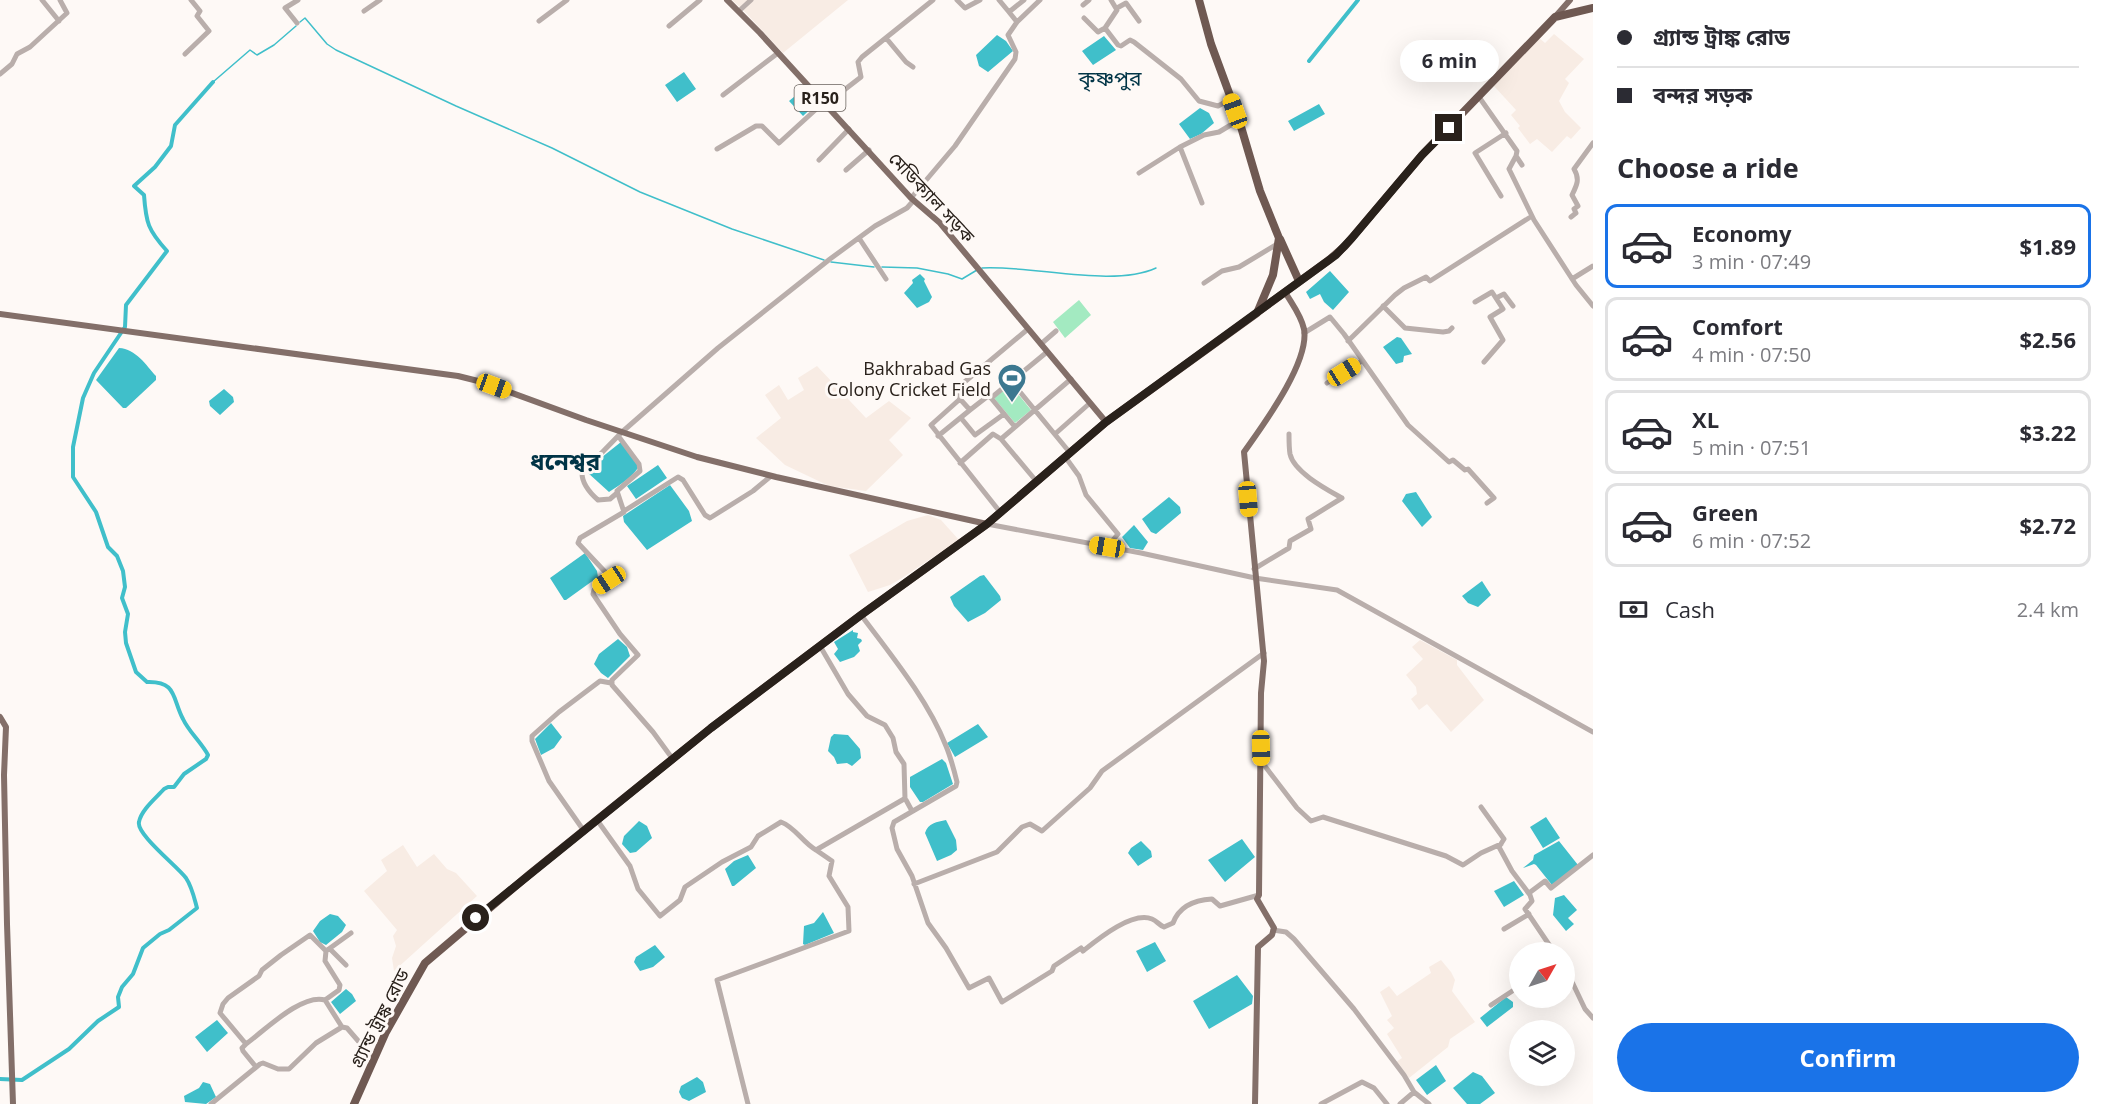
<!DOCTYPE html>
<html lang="en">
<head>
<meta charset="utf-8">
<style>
  :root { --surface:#fff; --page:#f2f2f3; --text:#2b2b33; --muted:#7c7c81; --line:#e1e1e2; --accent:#1a73e8 }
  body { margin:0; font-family:"Open Sans","Noto Sans Bengali",sans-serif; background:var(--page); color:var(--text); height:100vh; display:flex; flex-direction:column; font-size:22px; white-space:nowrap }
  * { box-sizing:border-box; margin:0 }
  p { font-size:20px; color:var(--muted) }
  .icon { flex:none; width:33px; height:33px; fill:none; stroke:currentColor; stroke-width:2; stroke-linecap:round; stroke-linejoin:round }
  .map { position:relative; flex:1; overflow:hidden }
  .panel { display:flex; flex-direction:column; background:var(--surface); width:510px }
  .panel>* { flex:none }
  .guide { display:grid; align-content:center; height:132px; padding:0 24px; background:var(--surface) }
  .needle { width:39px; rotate:51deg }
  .buttons { position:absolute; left:1509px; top:942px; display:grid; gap:12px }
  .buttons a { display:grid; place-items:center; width:66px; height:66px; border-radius:50%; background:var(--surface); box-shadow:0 6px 24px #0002; font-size:30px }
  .end { position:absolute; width:27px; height:27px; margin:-14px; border:8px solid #29211b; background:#fff; box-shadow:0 0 0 3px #fff }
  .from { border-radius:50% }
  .bubble { position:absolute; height:42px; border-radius:21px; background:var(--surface); box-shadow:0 6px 24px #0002; font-size:20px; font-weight:700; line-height:42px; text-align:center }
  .car { position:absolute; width:18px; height:36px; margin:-18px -9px; border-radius:8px; box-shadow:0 0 4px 2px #0007; background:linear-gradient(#f5c518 24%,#345 0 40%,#f5c518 0 76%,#345 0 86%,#f5c518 0) }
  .guide b { display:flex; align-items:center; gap:21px; height:57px; font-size:22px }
  .guide b+b { border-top:2px solid var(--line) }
  .guide i { width:15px; height:15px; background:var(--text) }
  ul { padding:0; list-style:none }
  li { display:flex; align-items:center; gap:18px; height:84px; margin:0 12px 9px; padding:0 12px; border:3px solid var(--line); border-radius:12px }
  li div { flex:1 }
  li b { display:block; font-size:22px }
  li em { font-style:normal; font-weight:700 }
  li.on { border-color:var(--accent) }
  li>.icon { width:54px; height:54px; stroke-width:1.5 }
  h2 { padding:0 24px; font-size:27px; line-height:72px }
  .pay { display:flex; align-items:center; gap:15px; height:66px; padding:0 24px; font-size:22px }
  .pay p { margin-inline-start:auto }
  .primary-button { display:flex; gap:12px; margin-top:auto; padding:12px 24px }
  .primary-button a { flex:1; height:69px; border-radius:36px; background:var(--accent); color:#fff; font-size:24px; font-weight:700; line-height:69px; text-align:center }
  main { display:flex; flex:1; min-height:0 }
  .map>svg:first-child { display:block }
  .built { fill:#f8ece4 }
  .green { fill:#a3eac1 }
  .water { fill:#40bfca }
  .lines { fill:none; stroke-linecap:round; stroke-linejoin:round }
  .stream { stroke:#40bfca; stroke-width:1.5 }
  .canal { stroke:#40bfca; stroke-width:4 }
  .minor { stroke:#b9aeab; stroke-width:5 }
  .major { stroke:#836f69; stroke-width:6 }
  .highway { stroke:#6f5952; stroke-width:8 }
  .route { stroke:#29211b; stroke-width:8 }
  .labels { text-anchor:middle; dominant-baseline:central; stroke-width:6; stroke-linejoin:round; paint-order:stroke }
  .shield { fill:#fef9f6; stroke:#69625d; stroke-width:1.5 }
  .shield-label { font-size:16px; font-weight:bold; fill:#29211b }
  .street-label { font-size:18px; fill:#29211b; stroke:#fef9f6 }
  .poi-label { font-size:18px; fill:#29211b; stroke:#fef9f6; text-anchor:end }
  .quarter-label { font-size:21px; fill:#003446; stroke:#fef9f6 }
  .district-label { font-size:24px; font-weight:bold; fill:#003446; stroke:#fef9f6 }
</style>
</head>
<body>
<main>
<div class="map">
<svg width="1593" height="1104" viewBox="0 0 1593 1104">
  <rect width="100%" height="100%" fill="#fef9f6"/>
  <!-- built -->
  <path class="built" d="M732,0h116l-65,53 -37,-40z
    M1554,34l30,25 -19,20 4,4 -10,18 6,11 16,16 -10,11 -4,-3 -15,16 -15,-13 -7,5 -12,-16 2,-2 -9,-11 5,-5 -23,-25 45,-48 7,6z
    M817,366l49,52 23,-17 22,17 -22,22 14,15 -37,36 -37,-5 -44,-21 -29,-27 25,-20 -16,-23 14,-10 9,15 16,-10 -6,-12z
    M928,515l13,5 18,20 -57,38 -12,7 -22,7 -19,-37 58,-34z
    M1420,640l37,20v5l27,35 -33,32 -24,-28 -8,6 -8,-11 6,-5 -1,-7 -10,-12 17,-16 -11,-12z
    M403,845l14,22 17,-13 13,15 9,4 21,23 -83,75 -2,-13 4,-12 -3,-10 4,-6 -33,-39 23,-20 -6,-11z
    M1441,960l10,12 4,8 -3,11 23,31 -25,17 -2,8 -39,31 -13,-16 6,-4 -15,-24 7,-6 -7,-8 5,-4 -12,-24 9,-6 8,10 34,-23 -2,-6z"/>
  <!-- green -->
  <path class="green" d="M1079,300l12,15 -26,23 -12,-16z
    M1010,384l21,26 -16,13 -21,-25z"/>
  <!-- water -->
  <path class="water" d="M997,35l9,6 7,10 -25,21 -9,-6 -3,-11z
    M1104,36l12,14 -23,15 -11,-14z
    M684,72l12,17 -19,13 -12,-17z
    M806,87l13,14 -16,15 -14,-15z
    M1319,104l6,10 -31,17 -6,-10z
    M1200,108l9,5 5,10 -13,11 -11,5 -11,-15z
    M1330,271l19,21 -16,18 -9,-8 -4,-8 -10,5 -4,-7z
    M920,274l5,5 -1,2 8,16 -3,5 -12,6 -13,-15 9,-10 -1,-3z
    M1397,337l4,1 11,16 -8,2 -1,6 -7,2 -13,-17z
    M119,348c17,1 27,17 37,28v4l-30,28h-3l-27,-28z
    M224,389l9,8 1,5 -14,13 -10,-9 -1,-5z
    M621,442l18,24c-6,11 -19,19 -30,26l-22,-20v-3z
    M658,465l9,13 -31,21 -9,-13z
    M670,485l19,26 3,10 -45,29 -23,-28 -1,-6z
    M1416,492l16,25 -10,10 -20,-26 4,-7z
    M1169,497l11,10 1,6 -25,21 -5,-2 -9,-13z
    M1134,525l14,17 -5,8 -13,-2 -8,-11z
    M585,553l12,18 1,6 -32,23h-2l-14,-22z
    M984,575l16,21 1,4 -16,13 -17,9 -14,-16 -4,-9 30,-21z
    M1482,581l9,14 -13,12 -10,-4 -6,-7z
    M853,630v2l5,1 -1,5 4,1 1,2 -4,4 2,6 -6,6 -14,5 -6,-8 4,-5 -4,-7z
    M618,639l9,8 3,9 -22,22 -7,-5 -7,-9 5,-10z
    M551,723l11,14 -8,11 -13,7 -6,-16z
    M978,724l10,13 -33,20 -8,-14z
    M834,734l14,1 12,14 1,9 -9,8 -5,-3 -10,1 -3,-7 -6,-6 3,-14z
    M942,759l4,4 7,21 -30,18h-3l-10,-15v-10z
    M1546,817l14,21 -17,10 -13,-21z
    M946,820l10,20 1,10 -6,5 -14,6 -12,-28c3,-10 12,-11 21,-13z
    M639,821l8,5 5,12 -16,14 -6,1 -8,-9 2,-8z
    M1242,839l13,18 -30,25 -17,-22z
    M1141,841l10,10 1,6 -14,9 -10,-13 3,-5z
    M1559,841l19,24 -26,20 -16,-20 -2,-1 -11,4 10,-8 1,-5z
    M748,855l8,13 -22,18h-2l-7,-17 9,-8z
    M1514,881l10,14 -20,12 -10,-16z
    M1564,895l13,15 -9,8 6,6 -8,7 -13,-16 2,-17z
    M823,912l11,21 -29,12 -2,-1 1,-18 10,-3z
    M330,914l8,2 8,9 -4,7 -16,13 -6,-3 -7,-11 7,-10z
    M1155,942l11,19 -19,11 -11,-21z
    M655,945l10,12 -12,10 -13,4 -6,-9 2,-5z
    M1237,975l16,21 -1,8 -43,25 -16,-28z
    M346,989l6,5 4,7 -16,13 -9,-12z
    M1506,997l7,5v5l-26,20 -7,-9z
    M217,1020l11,13 -21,19 -12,-15z
    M1436,1065l10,16 -19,14 -11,-15z
    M1473,1072l9,4 13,17 -15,11h-13l-14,-16z
    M697,1077l6,5 3,10 -17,9 -7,-3 -3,-6 2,-6z
    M203,1082l7,2 6,13 -10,7 -21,-2 -1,-6 15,-8z"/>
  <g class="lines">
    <!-- stream -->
    <path class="stream" d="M300,22l5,-4 22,26 9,6 120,56 96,42 88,44 92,37 92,31
      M213,82l37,-32 7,5 17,-10 22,-19
      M831,262l43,5
      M882,267l35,1 31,6 14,5 15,-9
      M982,268c51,-3 130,20 174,0"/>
    <!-- canal -->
    <path class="canal" d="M1309,61l49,-61
      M0,1079l22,1 47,-31 29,-28 21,-14 -1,-10 4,-10 11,-13 10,-26 17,-14 9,-4 28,-22c-3,-11 -5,-21 -11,-30 -9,-12 -50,-44 -47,-56 2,-12 17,-24 25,-33l4,-2h6l10,-13 22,-15 2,-4c-7,-13 -19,-23 -25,-36 -11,-21 -6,-38 -36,-37l-11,-10 -10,-29 -1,-11 3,-18 -6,-16 3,-11 -2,-16 -6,-15 -9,-9 -12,-35 -23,-35v-30l10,-49 11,-25 31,-46 1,-22 41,-54c-19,-21 -21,-28 -23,-56l-10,-9 21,-19 16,-21 4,-21 38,-43"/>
    <!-- minor -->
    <path class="minor" d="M42,0l17,21
      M957,0l8,8 15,-8
      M999,0l10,12
      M1111,0l6,10 -12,18 13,17 3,1 9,-6 4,2 47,37 18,22 19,5 13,-7
      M1083,5l6,-5
      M1117,8l9,-5 13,18
      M364,11l16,-11
      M739,11l12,-11
      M1084,18l14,14 7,-4
      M539,21l28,-21
      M1017,22l-8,-10 15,-12
      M297,23l-12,-15 13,-8
      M669,26l31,-26
      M886,38l20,24 7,5
      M185,54l24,-23 -12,-15 3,-5 -9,-11
      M0,74l12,-10 5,-10 13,-7 37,-34 -7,-13
      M723,95l55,-42
      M1479,97l38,54 -1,5 6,9
      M826,104l35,-27 -3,-15 4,-5 71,-57
      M717,149l39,-23h6l17,17 45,-41
      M1516,156l-7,13 25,51 42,65 17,21
      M819,160l30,-31
      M846,170l23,-20
      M1139,173l41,-26
      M1501,196l-26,-43 31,-20
      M911,198l44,-52 60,-87 1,-7 -8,-17 9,-13 23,-22
      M1202,203l-22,-56 24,-12 15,-3 20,-12
      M1571,217l5,-4 -2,-4 4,-3 -6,-11c5,-10 8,-16 2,-26l19,-26
      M859,238l27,41
      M1572,279l21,-13
      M1204,283l18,-12 17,-4 40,-24
      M1496,298l8,-4 9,12
      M1475,302l17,-10 11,17 -13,8 13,23 -19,22
      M1383,306l22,22 38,4 6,-1 3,-3
      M1304,333l26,-16 14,17 64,91 41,37 4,-2 12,10 3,-1 26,29 -7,5
      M1348,341l47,-46 9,-7 22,-11 4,4 102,-65
      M1041,344l15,-13
      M1011,381l60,73
      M1327,383l35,-22
      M991,398l-3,-2 -18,14 -10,-11 -29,26 69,87
      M960,399l-5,-9 73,-61
      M961,418l14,17 29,-21
      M1015,427l-24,-29 56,-46
      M1055,434l35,-31
      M938,436l32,-26
      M619,437l20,27 1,7 -23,20 7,21 -44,26 -2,5 31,33v4l-15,10 -1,4 27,40 18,21 -26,25v5l41,47 19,26
      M1066,458l13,18 7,19 32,39 -11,13
      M960,463l33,-29 8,5
      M1037,482l-36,-43 70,-60
      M617,493l-7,6 -12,1c-8,-7 -16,-16 -16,-27l40,-41 96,-84 112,-89 45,-33 32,-18 7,-8
      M624,511l54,-34 5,3 22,35 5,3 43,-27 18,-15
      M987,524l154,29 114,25 82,12 256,142
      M1254,569l35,-21 1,-7 21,-12 -3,-10 34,-21c-16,-9 -48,-26 -52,-44 -1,-6 -1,-14 -1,-20
      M861,615c30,40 67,85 85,131 5,12 8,24 11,36l-1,4 -62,36 -2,6 5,21 15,27 16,47 18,25 23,40 20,-10 13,24 50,-31 2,-5 27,-18 2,3c15,-12 49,-40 69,-32 5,2 7,6 12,8l9,-4c6,-16 21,-23 39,-24l8,7 39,-11
      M820,646l28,48 19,22 18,9 8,13 3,14 8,12 1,35
      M1261,761l36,47 14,13 12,-4 123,39 17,9 18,-12 20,-9
      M1481,807l23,32 -5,8 13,24 18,24 2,6 -7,8 29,43
      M597,820l33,46 8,23 22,27 20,-16 5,-13 37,-25 29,-15 7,-11 23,-14c14,5 22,21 35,28l88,-51 2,1 6,11
      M584,831l-35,-50 -17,-40v-5l27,-24 41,-31 11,2
      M914,884l83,-32 25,-25 8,-3 12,7 48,-43 12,-17 162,-118
      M1529,893l16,-12 6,7 42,-33
      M1504,929l25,-15
      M1273,930l13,2 8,7 60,70 50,66 10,17 15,12
      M330,949l16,16
      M326,951l25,-18
      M1564,965l21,44 8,9
      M325,1000l14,-10 1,-5 -15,-24 1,-10 -16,-16 -29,20 -19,15 -3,6 -31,22 -5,6 -3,9 26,31c18,-13 56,-51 79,-44l17,27
      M1491,1005l29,-19
      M246,1044l-4,4 1,3 13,16
      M211,1104l49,-40 3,-1 15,6h11l27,-26 26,-16 5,1 26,30
      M748,1104l-31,-124 132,-49 -1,-24 -19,-31 3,-15 -16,-11
      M1321,1104l41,-22 12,6 13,16
      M1400,1104l14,-12"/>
    <!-- major -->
    <path class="major" d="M727,0l33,33 151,165 29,25 166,199
      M1555,17l15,-17
      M0,314l458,62 24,6 104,38 111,37 79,20 211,47
      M0,717l6,10 -2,48 3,149 6,180
      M1255,1104l3,-157 14,-12 2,-7 -17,-29 2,-4 2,-202 3,-32 -20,-209c19,-27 66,-90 60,-123 -3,-14 -12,-25 -19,-37"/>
    <!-- highway -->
    <path class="highway" d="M1280,239l19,42
      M1259,311l70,-51 16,-14 77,-91 133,-138 38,-9
      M354,1104l32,-72 39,-69 106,-90 180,-145 150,-113 126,-91 119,-102 151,-109 16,-38 6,-37 -19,-47 -21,-71 -28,-76 -12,-44"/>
  </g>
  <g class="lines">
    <!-- route -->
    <path class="route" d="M476,918l235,-190 150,-113 126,-91 119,-102 230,-167 16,-17 70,-83 27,-27"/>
  </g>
  <!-- icons -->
  <defs>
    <g id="stadium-pin" transform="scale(1.5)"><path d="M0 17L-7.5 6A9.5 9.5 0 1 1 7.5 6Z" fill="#3c7890" stroke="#fef9f6"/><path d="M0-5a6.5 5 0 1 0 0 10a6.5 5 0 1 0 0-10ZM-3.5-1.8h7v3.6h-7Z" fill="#fff"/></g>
  </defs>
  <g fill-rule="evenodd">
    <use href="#stadium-pin" x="1012" y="378"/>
  </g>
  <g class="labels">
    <!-- shield labels -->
    <rect class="shield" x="794.5" y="85" width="51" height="26" rx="4.5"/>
    <g class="shield-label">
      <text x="820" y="98">R150</text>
    </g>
    <!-- street labels -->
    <g class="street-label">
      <text transform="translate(932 197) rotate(47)">মেডিক্যাল সড়ক</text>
      <text transform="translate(379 1018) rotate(-63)">গ্র্যান্ড ট্রাঙ্ক রোড</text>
    </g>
    <!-- poi labels -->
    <g class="poi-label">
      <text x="991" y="368">Bakhrabad Gas<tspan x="991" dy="21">Colony Cricket Field</tspan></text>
    </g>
    <!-- quarter labels -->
    <g class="quarter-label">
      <text x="1110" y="78">কৃষ্ণপুর</text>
    </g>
    <!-- district labels -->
    <g class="district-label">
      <text x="565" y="460">ধনেশ্বর</text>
    </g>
  </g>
</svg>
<div class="buttons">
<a><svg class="needle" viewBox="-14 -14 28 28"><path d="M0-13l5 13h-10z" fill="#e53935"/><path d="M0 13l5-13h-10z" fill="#7c7c81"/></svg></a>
<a><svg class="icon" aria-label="layers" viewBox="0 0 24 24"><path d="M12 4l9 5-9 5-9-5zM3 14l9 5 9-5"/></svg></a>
</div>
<i class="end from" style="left:476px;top:918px"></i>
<i class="end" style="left:1449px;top:128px"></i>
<div class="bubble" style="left:1400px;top:40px;width:99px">6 min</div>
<i class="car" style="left:1235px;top:111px;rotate:340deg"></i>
<i class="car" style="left:1344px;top:372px;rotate:58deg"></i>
<i class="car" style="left:494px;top:386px;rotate:110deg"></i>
<i class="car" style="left:1248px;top:499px;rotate:175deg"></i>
<i class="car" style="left:1107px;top:547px;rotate:280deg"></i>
<i class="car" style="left:609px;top:580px;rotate:237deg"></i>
<i class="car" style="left:1261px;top:748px;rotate:179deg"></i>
</div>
<section class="panel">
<div class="guide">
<b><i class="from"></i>গ্র্যান্ড ট্রাঙ্ক রোড</b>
<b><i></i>বন্দর সড়ক</b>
</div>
<h2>Choose a ride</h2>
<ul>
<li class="on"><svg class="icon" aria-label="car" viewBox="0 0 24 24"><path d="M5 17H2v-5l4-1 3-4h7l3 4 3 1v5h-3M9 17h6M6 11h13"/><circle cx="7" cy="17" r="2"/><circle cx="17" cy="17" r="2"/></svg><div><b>Economy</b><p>3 min · 07:49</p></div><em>$1.89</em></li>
<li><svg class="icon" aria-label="car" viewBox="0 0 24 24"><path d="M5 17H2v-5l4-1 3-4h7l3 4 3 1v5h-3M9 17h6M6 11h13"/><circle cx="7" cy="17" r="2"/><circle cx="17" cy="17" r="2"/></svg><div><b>Comfort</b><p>4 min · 07:50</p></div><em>$2.56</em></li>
<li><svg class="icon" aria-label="car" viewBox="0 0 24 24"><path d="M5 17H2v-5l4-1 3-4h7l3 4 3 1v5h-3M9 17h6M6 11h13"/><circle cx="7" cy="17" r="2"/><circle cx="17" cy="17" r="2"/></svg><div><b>XL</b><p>5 min · 07:51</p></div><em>$3.22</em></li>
<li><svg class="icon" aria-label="car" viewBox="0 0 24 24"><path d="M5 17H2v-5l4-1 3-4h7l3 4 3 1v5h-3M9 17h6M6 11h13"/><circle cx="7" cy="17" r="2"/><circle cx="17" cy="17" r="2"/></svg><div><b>Green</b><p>6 min · 07:52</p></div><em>$2.72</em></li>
</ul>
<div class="pay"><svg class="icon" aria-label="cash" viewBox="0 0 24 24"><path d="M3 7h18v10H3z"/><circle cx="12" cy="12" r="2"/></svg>Cash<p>2.4 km</p></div>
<div class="primary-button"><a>Confirm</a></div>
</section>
</main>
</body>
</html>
